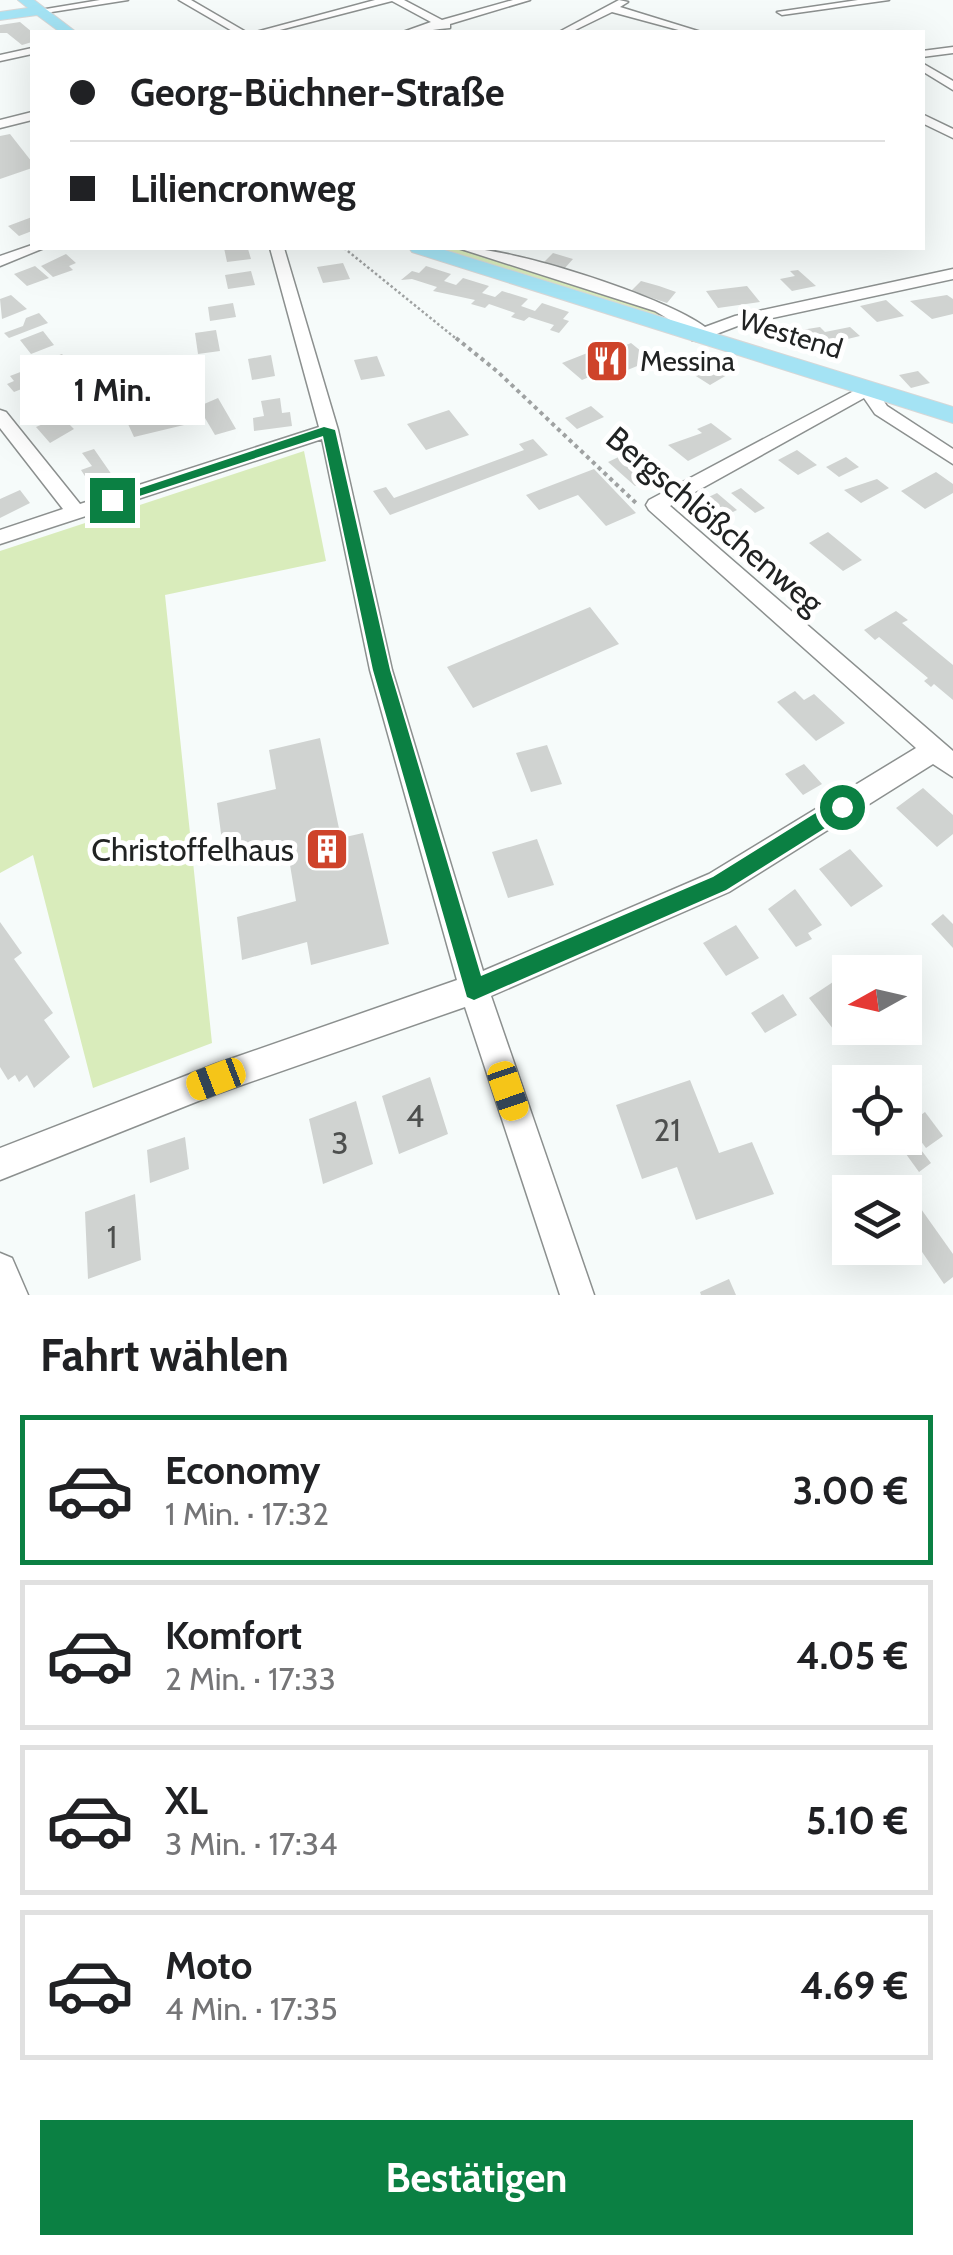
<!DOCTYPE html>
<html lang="de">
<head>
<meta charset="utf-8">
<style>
  :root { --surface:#fff; --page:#f6f6f6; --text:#202124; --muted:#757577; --line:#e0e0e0; --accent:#0b8043 }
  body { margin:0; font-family:Cabin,sans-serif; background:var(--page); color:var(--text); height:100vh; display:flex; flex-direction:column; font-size:38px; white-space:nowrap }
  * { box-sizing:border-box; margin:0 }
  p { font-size:32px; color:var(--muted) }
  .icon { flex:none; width:55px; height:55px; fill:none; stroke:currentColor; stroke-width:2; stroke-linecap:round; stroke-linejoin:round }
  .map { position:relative; height:1295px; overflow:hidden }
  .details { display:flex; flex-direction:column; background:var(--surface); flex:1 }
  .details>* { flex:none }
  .guide { position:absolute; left:30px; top:30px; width:895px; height:220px; border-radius:0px; box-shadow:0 10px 40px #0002; display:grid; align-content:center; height:220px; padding:0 40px; background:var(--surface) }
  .needle { width:65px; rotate:262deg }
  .controls { position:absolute; left:832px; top:955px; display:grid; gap:20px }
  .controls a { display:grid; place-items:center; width:90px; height:90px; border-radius:0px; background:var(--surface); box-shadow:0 10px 40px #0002; font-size:50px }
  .end { position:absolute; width:45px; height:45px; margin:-22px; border:12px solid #0b8043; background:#fff; box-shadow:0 0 0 5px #fff }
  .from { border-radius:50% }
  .bubble { position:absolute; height:70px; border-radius:0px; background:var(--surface); box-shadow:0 10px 40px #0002; font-size:32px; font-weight:800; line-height:70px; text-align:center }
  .car { position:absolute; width:30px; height:60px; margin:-30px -15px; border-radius:12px; box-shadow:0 0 8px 2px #0007; background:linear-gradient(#f5c518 24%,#345 0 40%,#f5c518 0 76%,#345 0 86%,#f5c518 0) }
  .guide b { display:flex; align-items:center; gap:35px; height:95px; font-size:38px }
  .guide b+b { border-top:2px solid var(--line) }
  .guide i { width:25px; height:25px; background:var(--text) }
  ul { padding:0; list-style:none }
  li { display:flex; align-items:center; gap:30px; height:150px; margin:0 20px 15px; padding:0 20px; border:5px solid var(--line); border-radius:0px }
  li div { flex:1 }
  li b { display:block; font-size:38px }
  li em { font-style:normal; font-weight:800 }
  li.current { border-color:var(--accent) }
  li>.icon { width:90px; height:90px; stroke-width:1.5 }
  h2 { padding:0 40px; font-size:45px; line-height:120px }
  .cta { display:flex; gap:20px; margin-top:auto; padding:20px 40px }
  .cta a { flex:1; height:115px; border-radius:0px; background:var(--accent); color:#fff; font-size:40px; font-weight:800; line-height:115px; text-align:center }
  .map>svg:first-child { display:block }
  .green { fill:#d9ecbb }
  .building { fill:#d0d3d1 }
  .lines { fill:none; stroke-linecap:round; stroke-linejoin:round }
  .minor-casing { stroke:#8c908f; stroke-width:3 }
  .major-casing { stroke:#d7d7d7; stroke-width:2 }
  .path-far1 { stroke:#9fa2a2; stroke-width:2.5; stroke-dasharray:2.5 2.5; stroke-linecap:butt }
  .path { stroke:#9fa2a2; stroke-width:4; stroke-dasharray:4 4; stroke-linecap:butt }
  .minor { fill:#fff; fill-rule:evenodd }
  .major { fill:#a4e3f4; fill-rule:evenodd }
  .route { fill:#0b8043 }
  .labels { text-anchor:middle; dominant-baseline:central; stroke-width:10; stroke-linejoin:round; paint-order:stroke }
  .far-street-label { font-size:28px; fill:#212323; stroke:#fff }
  .far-poi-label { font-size:28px; fill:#212323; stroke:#fff; text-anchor:start }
  .street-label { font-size:32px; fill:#212323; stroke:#fff }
  .poi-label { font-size:32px; fill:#212323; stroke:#fff; text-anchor:end }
  .near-number-label { font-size:32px; fill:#4d4f4e }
</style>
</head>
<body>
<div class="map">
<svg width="953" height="1295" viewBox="0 0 953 1295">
  <rect width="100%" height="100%" fill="#f6fbfa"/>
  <!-- green -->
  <path class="green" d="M438,248h17l191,57 41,20z
    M304,451l22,110 -161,34 47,448 -119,45 -60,-233 -33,18v-322z"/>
  <!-- building -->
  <path class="building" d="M20,22l12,10v10l-10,3 -15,-12h-7v-8z
    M10,134l22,28v6l-32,11v-43z
    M32,217v14l-13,5 -11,-10z
    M224,248l24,1 3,10 -24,3z
    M553,253l20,6 -9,10 -21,-6z
    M66,254l10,9 -7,3 4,4 -20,7 -12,-11z
    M343,263l7,16 -27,4 -6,-16z
    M35,266l14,12 -22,8 -13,-12z
    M426,266l25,8 -7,7 12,4 7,-7 26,8 -7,7 13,4 7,-6 26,8 -7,7 14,5 7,-8 27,9 -6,7 6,2 -10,12 -9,-3 4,-5 -25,-8 -5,4 -13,-4 4,-4 -26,-9 -4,4 -14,-4 4,-4 -42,-9 4,-4 -25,-8 -11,1 11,-9 7,2z
    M798,270l18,16 -24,5 -12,-12 15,-3 -5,-5z
    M251,271l4,14 -27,4 -3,-14z
    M641,281l18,5 17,6 -9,11 -36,-12z
    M747,286l13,16 -42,6 -12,-17z
    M11,295l16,14 -25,10 -2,-20z
    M947,295l6,4v15l-21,5 -22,-18z
    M886,300l18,16 -27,6 -17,-16z
    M233,303l3,14 -26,4 -2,-14z
    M39,313l9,10 -39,15 -5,-5 19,-7 3,-8z
    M820,327l5,5 25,-5 10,9 -25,6 5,6 -20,4 -19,-22z
    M216,330l4,21 -22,3 -3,-21z
    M43,331l11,14 -23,9 -11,-14z
    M631,343l21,17 -27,11 -7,-6 -36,15 -20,-17 38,-15 7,5z
    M62,354l11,14 -16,6 -11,-14z
    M271,355l4,21 -23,4 -4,-21z
    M377,356l8,20 -24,4 -7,-20z
    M113,359l7,8 -27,10 -6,-7z
    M705,362l22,13 -17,10 -22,-14z
    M36,366l11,13 -33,13 -7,-8 7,-3 -4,-5z
    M918,371l12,12 -19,5 -12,-13z
    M56,383l15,17 -27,12 -16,-17z
    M218,398l18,31 -21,6 -10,-17 -11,3 -6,-10z
    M280,398l2,15 8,-1 2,14 -38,5 -1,-13 11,-2 -3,-15z
    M591,406l13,11 -27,12 -12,-11z
    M177,409l7,16 -50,12 -6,-13z
    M449,410l20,25 -43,15 -19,-26z
    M61,416l13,13 -24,14 -14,-16z
    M711,423l21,16 -44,22 -20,-16 34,-12 -5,-4z
    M533,439l15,16 -158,60 -17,-24 13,-4 8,11 130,-48 -5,-6z
    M94,449l18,26 -22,9 -9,-14 11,-4 -10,-13z
    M797,450l20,15 -19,10 -20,-15z
    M627,453l28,24 -20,9 -27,-24z
    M846,457l13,10 -20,10 -13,-10z
    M594,469l42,44 -30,13 -28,-31 -39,15 -13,-15z
    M936,472l17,12v9l-28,16 -24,-18z
    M877,479l12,9 -28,15 -17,-13z
    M741,488l24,20 -10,5 -24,-20z
    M20,490l10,13 -30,15v-19z
    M717,493l20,17 -29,14 -11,-9 8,-4 -9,-8z
    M828,532l34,28 -19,11 -34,-28z
    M590,607l29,37 -146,64 -26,-41z
    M896,611l12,9 -6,3 51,42v35l-19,-16 -3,3 -7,-6 4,-3 -49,-41 -4,3 -11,-10z
    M795,691l9,9 10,-6 31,29 -29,18 -39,-39z
    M320,738l21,100 22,-5 26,111 -78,21 -4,-23 -65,18 -5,-43 59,-16 -10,-60 -62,15 -7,-53 59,-14 -7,-39z
    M547,745l15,39 -31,8 -15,-39z
    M804,764l18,20 -19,11 -18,-21z
    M923,788l30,27v19l-16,13 -41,-39z
    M537,839l17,46 -46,13 -16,-46z
    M850,849l33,37 -32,21 -32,-38z
    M795,889l27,36 -14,8 4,6 -16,8 -28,-38z
    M943,914l10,10v24l-22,-24z
    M0,922l22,31 -8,6 39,54 -9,7 26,37 -36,31 -7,-13 -8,7 -4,-7 -7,5 -8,-13z
    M736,925l23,33 -33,18 -23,-33z
    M836,980l14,18v27l-13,9 -28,-36z
    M783,994l14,21 -32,18 -14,-20z
    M430,1077l18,57 -49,20 -17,-58z
    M690,1080l29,73 33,-11 22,52 -78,26 -19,-53 -35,12 -26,-74z
    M356,1101l17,63 -50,20 -14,-65z
    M925,1112l18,24 -17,12 -18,-24z
    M909,1134l22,29 -12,9 -21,-29z
    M185,1137l4,32 -39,14 -3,-33z
    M909,1192l44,62v23l-9,7 -39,-57v-33z
    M135,1194l6,66 -53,19 -3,-67z
    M729,1279l7,16h-35l-1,-3z"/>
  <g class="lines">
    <!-- minor casing -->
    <g class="minor-casing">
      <path id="minor" d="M100,0h28l-89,14 -5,-3z
        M179,0h12l55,32h-12z
        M375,0h29l38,20 71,-20h17l-80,24v4c-15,1 -32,5 -47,4l28,-10 -39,-21 -120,31h-16z
        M619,0l9,2 -8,5 81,25h-15l-74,-20 -41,20h-12z
        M858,0h31l-107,15 -5,-3z
        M953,47v6l-31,4v-6z
        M32,48v6l-32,7v-6z
        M922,63l31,18v9l-31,-19z
        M32,112v8l-32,8v-8z
        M922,114l31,15v9l-31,-15z
        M32,245l12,3 -44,18v-10z
        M270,248h14l54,182 54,240 91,301 226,-97 207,-126 -267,-238 -3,-5 3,-5 218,-116 6,1 14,21 66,43v15l-78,-50 -11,-16 -194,108 283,245v26l-20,-13 -204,128 -238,104 103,299h-34l-95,-288 -249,87 -216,86v-32l216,-84 241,-84 -87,-310 -48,-231 -322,105v-14l63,-21 -63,-81v-18l6,2 74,92 239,-77z
        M458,248c47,-3 208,49 247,79l30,-11 218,-47v10l-213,46 -42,16 -6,-1v-7l-37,-22z
        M0,1253l12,5 16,37h-28z"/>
    </g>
    <!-- major casing -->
    <g class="major-casing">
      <path id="major" d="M18,0h16l42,32h-16l-23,-17 -37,5v-8l28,-4z
        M409,248h29l515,159v16l-541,-171z"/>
    </g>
    <!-- path-far1 -->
    <path class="path-far1" d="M344,248l115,93"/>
    <!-- path -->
    <path class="path" d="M456,338l42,34 139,132"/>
    <!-- minor -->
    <use href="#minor" class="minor"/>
    <!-- major -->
    <use href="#major" class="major"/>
  </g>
  <!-- route -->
  <path class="route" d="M324,427l11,3 55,240 91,306 232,-99 122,-76h14v12l-123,77 -252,110 -7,-3 -94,-327 -50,-234 -205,67 -13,-3z"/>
  <!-- icons -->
  <defs>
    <g id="restaurant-square" transform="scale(2.25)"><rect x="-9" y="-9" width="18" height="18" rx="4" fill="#ce432a" stroke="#fff"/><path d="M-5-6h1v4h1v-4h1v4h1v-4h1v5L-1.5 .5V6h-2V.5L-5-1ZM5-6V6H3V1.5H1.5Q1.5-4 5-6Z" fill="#fff"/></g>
    <g id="building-square" transform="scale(2.25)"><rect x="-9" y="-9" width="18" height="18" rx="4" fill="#ce432a" stroke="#fff"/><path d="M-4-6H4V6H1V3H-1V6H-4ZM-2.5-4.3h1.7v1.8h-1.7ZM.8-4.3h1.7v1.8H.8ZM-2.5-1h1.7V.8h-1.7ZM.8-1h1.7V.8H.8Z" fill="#fff"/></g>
  </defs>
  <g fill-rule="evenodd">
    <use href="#restaurant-square" x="607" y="361"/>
    <use href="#building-square" x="327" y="849"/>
  </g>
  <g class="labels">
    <!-- far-street labels -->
    <g class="far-street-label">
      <text transform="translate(791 334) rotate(17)">Westend</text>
    </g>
    <!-- far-poi labels -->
    <g class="far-poi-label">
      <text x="640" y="361">Messina</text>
    </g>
    <!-- street labels -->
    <g class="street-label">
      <text transform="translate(715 520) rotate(40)">Bergschlößchenweg</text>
    </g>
    <!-- poi labels -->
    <g class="poi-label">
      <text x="294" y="849">Christoffelhaus</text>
    </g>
    <!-- near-number labels -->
    <g class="near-number-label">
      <text x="415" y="1115">4</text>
      <text x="667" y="1129">21</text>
      <text x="340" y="1142">3</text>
      <text x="112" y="1236">1</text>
    </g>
  </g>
</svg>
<div class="controls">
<a><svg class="needle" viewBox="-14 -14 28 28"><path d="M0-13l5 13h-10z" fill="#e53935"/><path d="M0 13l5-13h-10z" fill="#757577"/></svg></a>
<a><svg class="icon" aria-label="locate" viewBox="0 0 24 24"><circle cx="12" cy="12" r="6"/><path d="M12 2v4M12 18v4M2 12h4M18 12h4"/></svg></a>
<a><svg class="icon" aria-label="layers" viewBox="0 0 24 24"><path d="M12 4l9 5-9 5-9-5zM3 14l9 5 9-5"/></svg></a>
</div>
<i class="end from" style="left:842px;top:807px"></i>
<i class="end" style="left:112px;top:500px"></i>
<div class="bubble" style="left:20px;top:355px;width:185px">1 Min.</div>
<i class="car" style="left:216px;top:1079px;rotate:249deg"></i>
<i class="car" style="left:508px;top:1091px;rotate:161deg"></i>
<div class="guide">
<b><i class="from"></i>Georg-Büchner-Straße</b>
<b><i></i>Liliencronweg</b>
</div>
</div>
<section class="details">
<h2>Fahrt wählen</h2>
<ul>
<li class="current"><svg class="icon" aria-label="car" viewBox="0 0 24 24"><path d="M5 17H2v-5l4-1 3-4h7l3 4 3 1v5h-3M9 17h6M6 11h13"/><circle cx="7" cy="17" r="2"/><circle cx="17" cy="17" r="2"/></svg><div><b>Economy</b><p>1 Min. · 17:32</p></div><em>3.00 €</em></li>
<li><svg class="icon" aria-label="car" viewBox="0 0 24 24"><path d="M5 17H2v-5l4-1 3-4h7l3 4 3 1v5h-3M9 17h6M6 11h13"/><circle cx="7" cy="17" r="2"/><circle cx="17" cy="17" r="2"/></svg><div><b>Komfort</b><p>2 Min. · 17:33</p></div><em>4.05 €</em></li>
<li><svg class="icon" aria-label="car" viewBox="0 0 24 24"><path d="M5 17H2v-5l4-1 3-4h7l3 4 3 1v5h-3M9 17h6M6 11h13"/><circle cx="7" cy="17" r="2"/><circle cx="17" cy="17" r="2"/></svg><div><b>XL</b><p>3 Min. · 17:34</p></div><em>5.10 €</em></li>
<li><svg class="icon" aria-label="car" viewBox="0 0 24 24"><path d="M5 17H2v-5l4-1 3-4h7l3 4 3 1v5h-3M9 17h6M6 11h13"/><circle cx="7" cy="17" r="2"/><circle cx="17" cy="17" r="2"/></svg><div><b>Moto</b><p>4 Min. · 17:35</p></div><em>4.69 €</em></li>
</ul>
<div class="cta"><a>Bestätigen</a></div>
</section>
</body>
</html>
